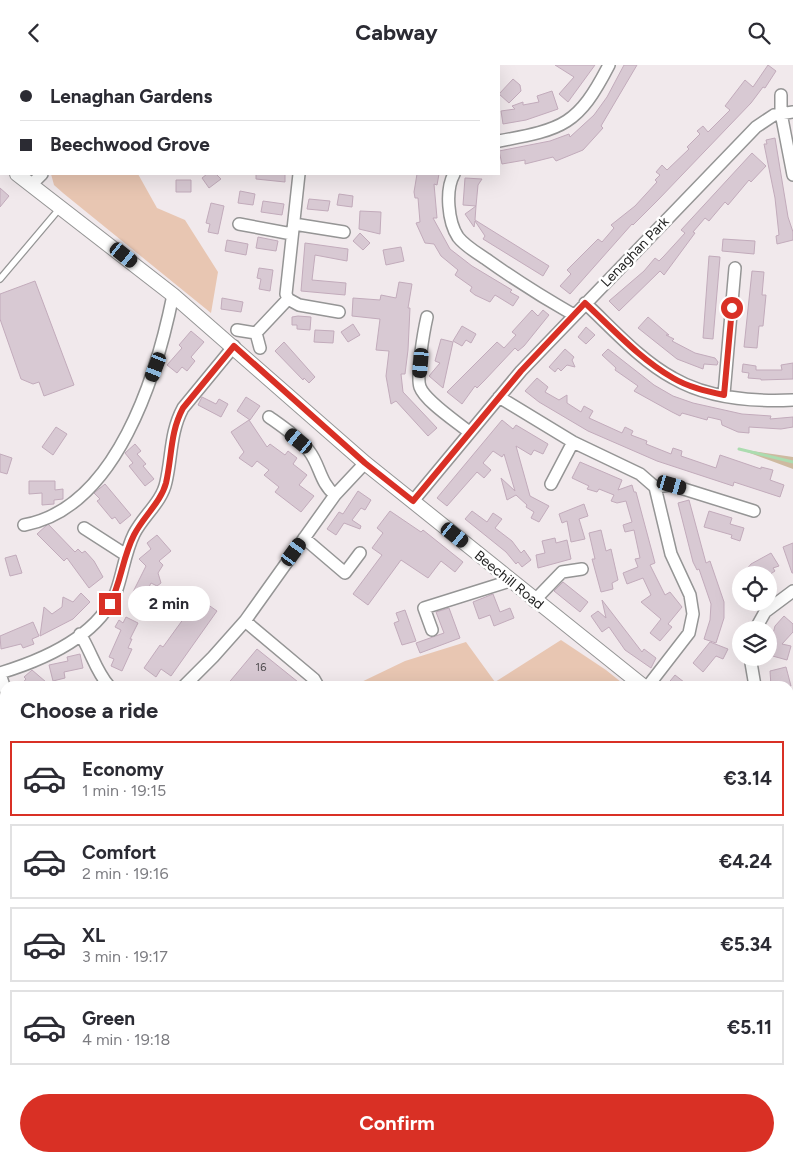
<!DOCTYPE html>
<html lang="en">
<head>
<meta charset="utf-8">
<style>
  :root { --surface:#fff; --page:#f7f7f7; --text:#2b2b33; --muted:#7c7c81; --line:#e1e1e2; --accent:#d93025 }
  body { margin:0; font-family:Figtree,sans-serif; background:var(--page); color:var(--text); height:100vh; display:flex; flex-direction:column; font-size:19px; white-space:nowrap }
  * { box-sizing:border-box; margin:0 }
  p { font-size:16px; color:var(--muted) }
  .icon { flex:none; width:28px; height:28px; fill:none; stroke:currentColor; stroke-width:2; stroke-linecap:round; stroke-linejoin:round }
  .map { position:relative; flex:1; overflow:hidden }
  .drawer { position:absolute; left:0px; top:616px; width:794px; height:481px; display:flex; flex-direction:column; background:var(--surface); border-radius:15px 15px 0 0; box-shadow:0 5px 20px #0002 }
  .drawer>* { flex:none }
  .guide { position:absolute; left:0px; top:0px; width:500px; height:110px; box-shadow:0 5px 20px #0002; display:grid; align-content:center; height:110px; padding:0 20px; background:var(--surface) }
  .fabs { position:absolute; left:732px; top:501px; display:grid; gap:10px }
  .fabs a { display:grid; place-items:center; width:45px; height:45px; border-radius:50%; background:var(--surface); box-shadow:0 5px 20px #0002; font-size:25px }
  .end { position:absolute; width:22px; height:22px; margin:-11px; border:6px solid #d93025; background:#fff; box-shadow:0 0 0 2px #fff }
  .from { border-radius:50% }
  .bubble { position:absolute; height:35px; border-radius:18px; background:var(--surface); box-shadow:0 5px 20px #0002; font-size:16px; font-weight:700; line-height:35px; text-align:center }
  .car { position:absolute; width:15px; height:30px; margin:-15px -8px; border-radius:6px; box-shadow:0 0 4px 1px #0007; background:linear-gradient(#222 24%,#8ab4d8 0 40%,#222 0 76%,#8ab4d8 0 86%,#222 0) }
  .guide b { display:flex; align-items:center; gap:18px; height:48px; font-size:19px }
  .guide b+b { border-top:1px solid var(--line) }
  .guide i { width:12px; height:12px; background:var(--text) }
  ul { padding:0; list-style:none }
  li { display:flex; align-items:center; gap:15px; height:75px; margin:0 10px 8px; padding:0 10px; border:2px solid var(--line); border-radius:0px }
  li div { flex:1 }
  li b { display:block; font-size:19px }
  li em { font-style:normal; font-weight:700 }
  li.on { border-color:var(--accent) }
  li>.icon { width:45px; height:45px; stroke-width:1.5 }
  h2 { padding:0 20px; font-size:22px; line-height:60px }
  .primary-button { display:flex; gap:10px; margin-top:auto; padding:10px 20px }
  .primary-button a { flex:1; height:58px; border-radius:30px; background:var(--accent); color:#fff; font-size:20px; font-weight:700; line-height:58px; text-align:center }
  header { display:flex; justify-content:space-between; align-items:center; height:65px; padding:0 20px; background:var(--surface); font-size:22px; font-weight:700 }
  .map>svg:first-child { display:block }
  .grass { fill:#e8c6b2 }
  .forest { fill:#cebaa0 }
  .pitch { fill:#b5db8b }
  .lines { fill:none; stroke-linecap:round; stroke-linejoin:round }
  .stream { stroke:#acdcb0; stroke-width:3 }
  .building { fill:#d8c9d3; stroke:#c2abbb }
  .service-casing { stroke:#959595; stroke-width:8 }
  .minor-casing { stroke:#959595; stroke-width:14 }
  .tertiary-casing { stroke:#959595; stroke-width:16 }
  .service { stroke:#fff; stroke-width:5.5 }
  .minor { stroke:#fff; stroke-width:11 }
  .tertiary { stroke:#fff; stroke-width:14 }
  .route { stroke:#d93025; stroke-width:6 }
  .labels { text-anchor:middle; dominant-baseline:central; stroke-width:5; stroke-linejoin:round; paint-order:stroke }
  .number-label { font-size:11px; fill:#4f4b4e }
  .street-label { font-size:14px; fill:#212121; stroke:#fff }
</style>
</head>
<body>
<header><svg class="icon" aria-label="back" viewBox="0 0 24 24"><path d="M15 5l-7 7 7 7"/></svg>Cabway<svg class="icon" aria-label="search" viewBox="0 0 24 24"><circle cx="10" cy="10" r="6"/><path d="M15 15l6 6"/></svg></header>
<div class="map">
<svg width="793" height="1097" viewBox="0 0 793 1097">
  <rect width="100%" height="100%" fill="#f1e9ec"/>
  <!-- grass -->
  <path class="grass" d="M51,109h87l19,34 28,12 33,52 -7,41 -148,-120 -9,-8z
    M561,575l45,30 20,16h-273l52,-25 61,-19 29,40z"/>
  <!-- forest -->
  <path class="forest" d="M739,384l54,8v12z
    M789,963l4,3v95l-4,-3z"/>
  <!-- pitch -->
  <path class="pitch" d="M5,711v69h-5v-67z"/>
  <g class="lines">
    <!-- stream -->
    <path class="stream" d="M739,384l54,13"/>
  </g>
  <!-- building -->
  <path class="building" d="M555,0h40l-27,37 -9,-8 15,-17z
    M624,0h13l-36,61 2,2 -20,22 -27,11 -3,-4 -28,7v-4l-23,4 -3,-13 51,-10 19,-7 1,3 24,-22 13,-18z
    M768,0l8,6 -11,17 -2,-1 -12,16 -93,97 -25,25 -1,-1 -62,70 -10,-8 11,-12 -4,-4 31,-31 4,3 12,-14 -3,-3 24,-19 22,-24 -2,-2 5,-5 -4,-3 6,-7 5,5 22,-21 -2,-2 13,-13 -3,-3 6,-5 5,6 22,-22 -5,-4 20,-26 8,7z
    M513,14l7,6 1,6 -12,12 -10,-9z
    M552,26l6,18 -32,11 -23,4 -2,-13 14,-2 -3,-3 11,-4v3l16,-3 -2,-6z
    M775,73l13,79 5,15v8l-16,4 -1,-8 3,-1 -4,-37 -11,-54h3l-1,-4z
    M752,88l14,13 -15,16 -2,-2 -21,25 -3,-3 -16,19 -4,-3 -12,14 2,1 -31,42 -4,-4 -41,40 -10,-10 35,-30 11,-13 4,3 5,-5 21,-23 -4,-3z
    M207,109h9l5,5 -12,9 -7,-10z
    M256,109h29v8l-29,-3z
    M417,109h22l-2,11 -3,-1 3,34h-4l17,31 22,17 40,24 -2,2 9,5 -6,9 -18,-11 -5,7 -15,-7 -5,-4 2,-4 -17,-12 3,-5 -17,-14 -7,-12 -9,-1 -9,-20 4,-1 -2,-24h-3l-1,-6z
    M465,113l17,1 -4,6 -2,21 -13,-1z
    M176,115h15v12h-15z
    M0,123l9,8 -9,11z
    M240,126l15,3 -2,11 -15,-2z
    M339,129l14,2 -1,11 -15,-2z
    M309,134l21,2 -2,10 -21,-2z
    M263,136l21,3 -2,11 -21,-3z
    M211,138l13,3 -6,28 -10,-2 2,-8 -4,-1z
    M476,141l-1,14 74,46 -6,10 -60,-37 2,-3 -10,-15 -1,6 -9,-13z
    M360,146l21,1 -1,22 -21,-5z
    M360,168l10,10 -7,7 -10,-9z
    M258,172l20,4 -2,10 -20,-3z
    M723,174l32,2 -1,13 -32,-3z
    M227,175l21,4 -2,11 -21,-4z
    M305,178l43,6 -1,12 -32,-6 -3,25 34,3 -1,12 -44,-4z
    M401,182l3,14 -18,4 -3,-15z
    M709,191l11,1 -7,82 -10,-1z
    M259,203l14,2 -3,21 -11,-2 2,-10 -4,-1z
    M752,206l12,1 -2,23h4l-3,31h-4l-2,22 -13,-1z
    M35,216l39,104 -30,11 -5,-14 -6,2 -12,-5 -21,-60v-25z
    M399,217l13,2 -4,24h2l-2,42 -3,24h-4l2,18 34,36 -9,8 -32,-35 -5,3 -5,-28 3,-25 -13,-1 4,-31 -28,-3 1,-18 27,2 1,-5 15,3z
    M222,233l21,4 -2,10 -20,-3z
    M532,245l6,6 5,-6 6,5 -25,31 -6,5 -3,-3 -31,33 -7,7 -2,-2 -13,18 -15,-12 50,-50 7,6 12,-13 -4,-3z
    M298,251l13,1 -1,13 -13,-1v-4h-5v-8z
    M648,252l21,18h-3l8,4 -2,2 23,12 20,5 3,4 -1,3 -13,-1 -1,5 -26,-10 -39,-31z
    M353,259l7,11 -12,7 -7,-10z
    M462,261l14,8 -5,9 -5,-3 -4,6 -9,-5z
    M586,262l9,8 -9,9 -8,-7z
    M315,265l19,1 -1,12 -19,-1z
    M191,266l13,11 -13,15 4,4 -8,10 -5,-4 -5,6 -10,-8 15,-17 -3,-3z
    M441,274l12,3 -10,46 -14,-12 11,-13 -5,-2z
    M284,277l31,35 -6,6 -5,-5 -1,2 -28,-29z
    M565,284l9,8 -2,3 3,7 -8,-2 -6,6 -3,-3 -3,4 -6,-5z
    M608,284l46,36 19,11 20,7 49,11 29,2 -1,3 23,-2v10l-12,2 -32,-2v6l-11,-1 -16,-7 -1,-5 -13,-3 -1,3 -25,-7 -2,3 -8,-4 -38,-21 4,-5 -23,-16 1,-2 -14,-13z
    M793,298v16l-32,1v-1l-13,-1 1,-5 -7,-1 1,-8 13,2v4h26l-1,-5z
    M537,313l11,9 -3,5 14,8 8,-5v8l14,9 3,-6 9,5 -4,7 33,15 3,-6 8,4 -2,4 16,6 -1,3 25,10 2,-6 9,3 -1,5 35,12 4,-13 41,14v-2l12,3 -3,10 14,5 -4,12 -46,-15 -1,4 -76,-25 -69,-30 -49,-29 -14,-11z
    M202,332l14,7 3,-5 9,5 -7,13 -23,-12z
    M246,332l14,9 -10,14 -13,-9z
    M249,355l18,27 3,-3 15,11 3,-4 9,7 -4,6 14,11 -8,10 15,11 -13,16 -26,-20 4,-5 -15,-12 5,-5 -12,-9 -5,6 -13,-9 5,-6 -13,-20z
    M502,355l11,9 3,-4 32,19 -5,10 -9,-4 -3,5 -15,-9 14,50 19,10 -10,16 -8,-4 3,-6 -8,-5 1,-2 -11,-10 -9,5 -6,-22 14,13 -11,-37 -2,3 -9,-6 -10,12 8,7 -7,8 -7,-6 -30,34 -10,-8z
    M56,362l11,7 -14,21 -11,-8z
    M135,379l6,7 -4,3 9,10 -3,2 11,13 -9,7 -16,-20 4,-3 -8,-10z
    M0,389l12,4 -5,16 -7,-2z
    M580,397l42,18 -4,10 14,-5 2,7h2l19,71 -5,2 15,30 5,-3 12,15 -14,17 4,3 -12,14 -10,-8 11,-14 -20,-17 10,-7 -8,-17 -16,6 -4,-11 15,-6 -3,-8 5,-1 -6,-28 -9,2 -2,-7 9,-3 -6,-21 -9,2 -6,-2 3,-6 -15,-6 -2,3 -10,-3 2,-3 -17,-8z
    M29,416h26v9l8,-1v10l-9,1v4l-12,1v-12l-13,1z
    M105,419l26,31 -11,9 -5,-7 -3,2 -15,-18 3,-2 -6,-6z
    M358,426l13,9 -6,10 -4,-2 -9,12 9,6 -1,3 -16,-6 -8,12 -9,-6 12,-17 4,2z
    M689,435l17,63 4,-2 14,41v16l-8,25 -12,-4 6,-19 1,-16 -12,-35 -2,1 -4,-8 -15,-59z
    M584,439l4,12 -9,3 6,20 -14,3 -4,-21 -5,2 -3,-9z
    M390,446l31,21 2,-2 40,32 -8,10 -14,-11 -13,17 -27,-18 -33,45 -15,-11 29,-39 -10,-7 11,-15 -6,-5z
    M472,446l15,11 6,-9 9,6 -7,9 17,13 9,12 3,-3 7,10 -9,7 -4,-5 -2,2 -10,-12 -41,-33z
    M709,446l23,7 -2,6 14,4 -4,13 -9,-3 1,-3 -28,-8z
    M48,459l27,28 3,-3 4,4 3,-2 9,10 9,16 -14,11 -22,-30 -3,3 -27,-27z
    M601,465l5,21 5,-2 7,31 -6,3 1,6 -12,3 -9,-33h3l-6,-26z
    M157,470l14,16 -12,10 4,4 -5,8 3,10 -4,3 -6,-3 -8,16 -11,-5 14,-28 -7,-7 12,-10 -4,-6z
    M555,473l1,5 11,-3 4,19 -33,9 -2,-13 9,-2 -3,-12z
    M793,478v30h-1l-9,-26z
    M771,488l8,13 -6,2 2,3 -6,4h-27l9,-11z
    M16,490l6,18 -12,3 -5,-18z
    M563,517l25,20 -8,10 -26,-21z
    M81,528l9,9 -17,17 -33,17 4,-29 8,7 10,-7 1,-10 10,5z
    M493,529l7,18 10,-4 4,10 -20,8 -4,-11 -11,4 -6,-17z
    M194,530l23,16 -46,65 -10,-7 -5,8 -12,-9 16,-23 3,2 21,-29 -4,-3z
    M602,535l40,52 2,-3 12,9 -5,10 -26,-18 -16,-23 -7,5 -11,-16 7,-5 8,7z
    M449,543l11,30 -40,15 -4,-10 28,-10 -8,-21z
    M405,545l11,31 -14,4 -8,-22 5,-2 -3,-8z
    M784,551l9,8v8l-11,12 9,2 -4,14 -18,-5v-15l2,1 4,-15z
    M126,552l12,6 -8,16h2l-4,9 4,1 -10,22 -11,-5 3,-7 -5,-2 12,-27 -6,-3 4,-7 4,3z
    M33,557l6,14 -7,3 2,5 -11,4 -2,-4 -20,5 -1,-13z
    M710,577l18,7 -5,10 -7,-3 -13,16 -10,-9z
    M257,584l46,37h-77z
    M80,589l3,14 -19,4 1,6 -12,3 -4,-16 19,-4 -1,-4z
    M786,602l5,19h-9l-1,-3 -10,3 -1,-15z
    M32,605l14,12 -4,4h-22l6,-7 -2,-2z
    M675,610l14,11h-23z"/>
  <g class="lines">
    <!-- service casing -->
    <g class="service-casing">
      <path id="service" d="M0,214l60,-71
        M0,765l5,-1"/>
    </g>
    <!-- minor casing -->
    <g class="minor-casing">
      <path id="minor" d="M351,1l1,-1
        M439,1l1,-1
        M781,30v18l12,62
        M499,76c65,-12 79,-16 110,-76
        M299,109l-13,120 2,5 11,6 40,7
        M454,109c-9,16 -6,48 4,63 7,9 19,16 28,22 28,20 58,39 88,56
        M31,120l11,-11
        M239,159l53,10
        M294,159l50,8
        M585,238c28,26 55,57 88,75 34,20 81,24 120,22
        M427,252c-3,13 -11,59 -7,70 5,14 37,35 49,45
        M237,265l19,3 32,-34
        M256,268l4,15
        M724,329l11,-126
        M499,332l74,45 67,32 15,13 16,67 19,41 3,19 -4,19 -41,53
        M269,352c14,10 29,20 40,34 11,14 11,32 26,44
        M551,419l22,-42
        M655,422l16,-2 83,26
        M413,436l108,-130 235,-244 18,-12 19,-3
        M24,460c93,-17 133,-151 149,-230
        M84,463l42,27
        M304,473l41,35 15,-20
        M534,536l28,-29 20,-3
        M245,556l69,58 4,7
        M432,565l-8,-22 86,-27
        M755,565l10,-18 28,-21
        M80,569c11,17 16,38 29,52
        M750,592l5,29
        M0,608c43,-13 98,-37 116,-81 7,-19 9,-40 18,-58 9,-18 28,-32 32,-52 6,-26 4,-50 17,-74l51,-62
        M0,609l5,15
        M184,621l29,-29 32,-36 90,-126 30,-32
        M789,679l4,-1
        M789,788l4,-2
        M144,1092l9,5
        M298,1092l3,5
        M425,1092l4,5
        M597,1092l4,5
        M265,1097l2,-5
        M743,1097l4,-5"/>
    </g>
    <!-- tertiary casing -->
    <g class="tertiary-casing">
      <path id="tertiary" d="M0,96l1,1
        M17,109l156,121 192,168 278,223
        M789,832l4,8"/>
    </g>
    <!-- service -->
    <use href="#service" class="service"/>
    <!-- minor -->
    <use href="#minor" class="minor"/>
    <!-- tertiary -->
    <use href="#tertiary" class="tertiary"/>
  </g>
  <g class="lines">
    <!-- route -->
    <path class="route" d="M110,539c11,-22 13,-48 24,-69 9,-18 27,-33 32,-52 6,-26 4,-51 17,-75l51,-62 131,117 48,38 108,-130 64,-68c28,26 55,56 88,75 15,9 33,13 51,17l8,-87"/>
  </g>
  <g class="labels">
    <!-- number labels -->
    <g class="number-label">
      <text x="261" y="602">16</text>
    </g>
    <!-- street labels -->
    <g class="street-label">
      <text transform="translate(635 187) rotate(-46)">Lenaghan Park</text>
      <text transform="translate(509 515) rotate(39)">Beechill Road</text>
    </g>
  </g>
</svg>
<div class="fabs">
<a><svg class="icon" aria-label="locate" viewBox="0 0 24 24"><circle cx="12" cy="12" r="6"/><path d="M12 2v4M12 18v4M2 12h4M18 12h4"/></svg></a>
<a><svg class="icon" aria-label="layers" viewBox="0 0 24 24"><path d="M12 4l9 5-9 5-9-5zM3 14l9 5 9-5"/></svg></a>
</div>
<i class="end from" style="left:732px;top:243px"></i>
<i class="end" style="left:110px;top:539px"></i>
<div class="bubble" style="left:128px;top:521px;width:82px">2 min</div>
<i class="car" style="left:124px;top:190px;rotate:129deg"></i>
<i class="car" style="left:421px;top:298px;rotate:185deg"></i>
<i class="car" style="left:156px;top:302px;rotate:201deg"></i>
<i class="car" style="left:299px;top:376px;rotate:309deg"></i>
<i class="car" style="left:672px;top:420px;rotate:106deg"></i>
<i class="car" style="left:455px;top:470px;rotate:129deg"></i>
<i class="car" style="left:294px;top:487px;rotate:36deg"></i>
<div class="guide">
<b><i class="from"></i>Lenaghan Gardens</b>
<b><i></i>Beechwood Grove</b>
</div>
<section class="drawer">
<h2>Choose a ride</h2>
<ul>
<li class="on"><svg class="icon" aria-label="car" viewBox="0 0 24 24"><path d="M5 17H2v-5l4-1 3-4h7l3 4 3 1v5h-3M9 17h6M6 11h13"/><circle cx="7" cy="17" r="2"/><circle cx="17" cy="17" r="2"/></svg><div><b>Economy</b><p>1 min · 19:15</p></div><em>€3.14</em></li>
<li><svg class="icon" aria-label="car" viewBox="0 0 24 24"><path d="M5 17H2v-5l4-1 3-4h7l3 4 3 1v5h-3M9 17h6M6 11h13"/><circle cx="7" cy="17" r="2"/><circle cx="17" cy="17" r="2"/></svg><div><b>Comfort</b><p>2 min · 19:16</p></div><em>€4.24</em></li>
<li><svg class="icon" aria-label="car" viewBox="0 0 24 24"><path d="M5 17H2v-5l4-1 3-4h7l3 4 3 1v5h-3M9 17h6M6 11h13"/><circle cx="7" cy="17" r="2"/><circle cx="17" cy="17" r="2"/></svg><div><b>XL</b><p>3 min · 19:17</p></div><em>€5.34</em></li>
<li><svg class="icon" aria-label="car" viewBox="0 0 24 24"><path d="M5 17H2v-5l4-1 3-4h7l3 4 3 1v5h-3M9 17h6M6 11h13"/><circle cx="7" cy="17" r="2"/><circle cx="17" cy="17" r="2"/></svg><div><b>Green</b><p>4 min · 19:18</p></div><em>€5.11</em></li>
</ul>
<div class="primary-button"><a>Confirm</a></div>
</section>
</div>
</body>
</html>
